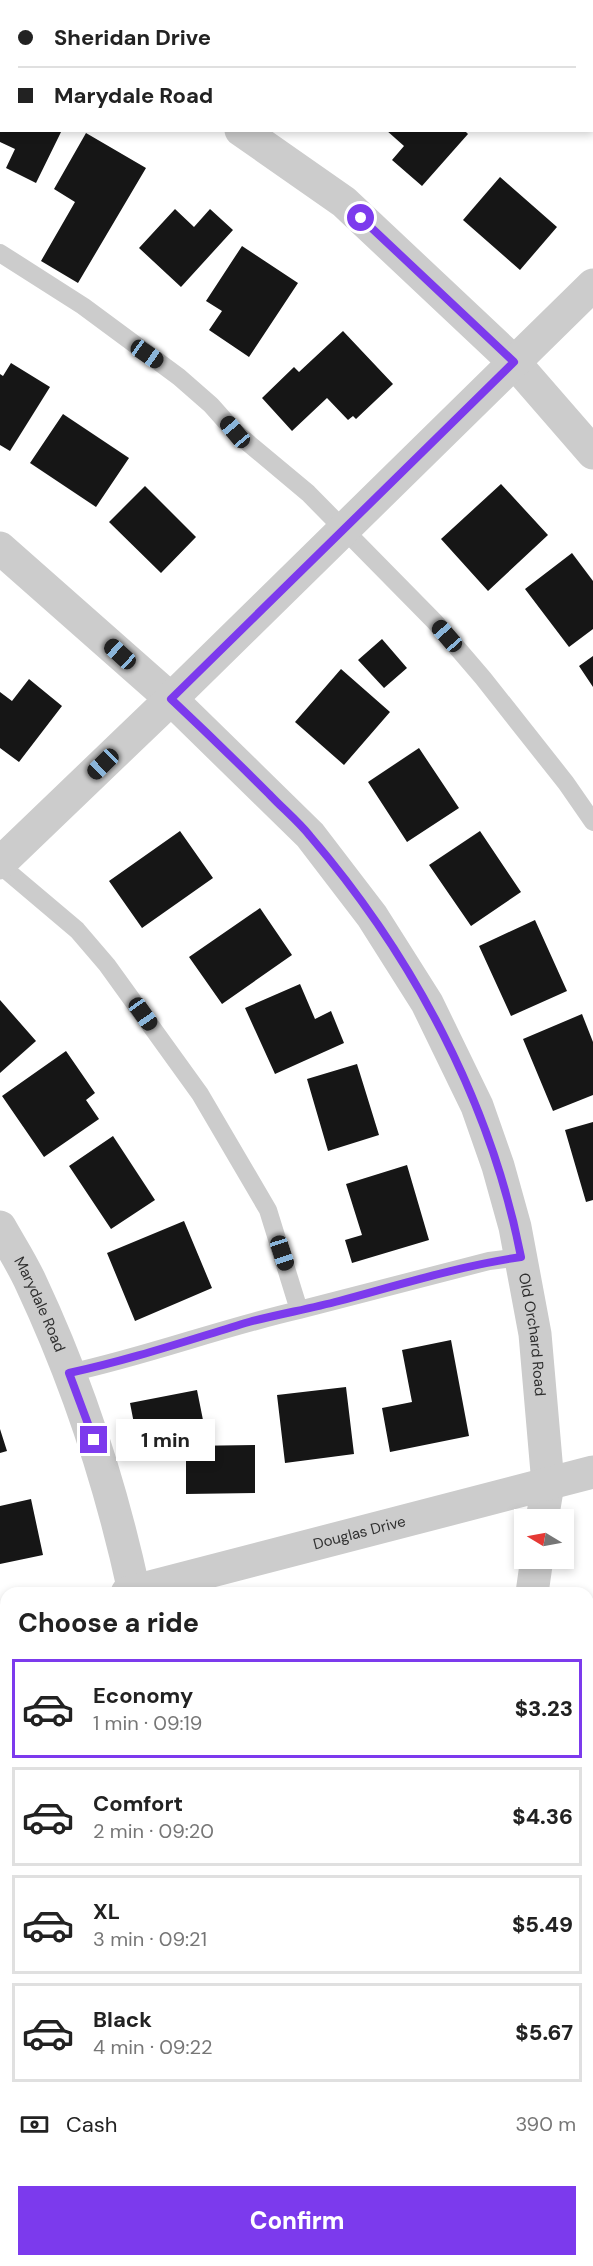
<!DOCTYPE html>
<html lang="en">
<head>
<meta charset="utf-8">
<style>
  :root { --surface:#fff; --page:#f6f6f6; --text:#222; --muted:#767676; --line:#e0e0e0; --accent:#7c3aed }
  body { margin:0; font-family:"DM Sans",sans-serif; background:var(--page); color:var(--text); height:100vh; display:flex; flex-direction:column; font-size:22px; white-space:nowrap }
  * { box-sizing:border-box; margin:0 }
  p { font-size:20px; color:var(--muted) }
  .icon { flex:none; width:33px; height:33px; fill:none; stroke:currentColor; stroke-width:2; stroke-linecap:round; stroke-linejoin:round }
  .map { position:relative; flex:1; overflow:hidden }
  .details { position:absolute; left:0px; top:1587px; width:594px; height:680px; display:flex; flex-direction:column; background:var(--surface); border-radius:18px 18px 0 0; box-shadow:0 3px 9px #0003 }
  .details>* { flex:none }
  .banner { position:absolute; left:0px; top:0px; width:594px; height:132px; box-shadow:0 3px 9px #0003; display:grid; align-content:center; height:132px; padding:0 18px; background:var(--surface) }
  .needle { width:39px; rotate:280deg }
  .tools { position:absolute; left:514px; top:1509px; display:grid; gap:12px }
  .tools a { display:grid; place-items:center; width:60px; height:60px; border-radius:0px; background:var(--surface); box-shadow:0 3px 9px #0003; font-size:30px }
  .end { position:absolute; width:27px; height:27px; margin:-14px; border:8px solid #7c3aed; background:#fff; box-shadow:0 0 0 3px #fff }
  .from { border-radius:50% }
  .bubble { position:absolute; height:42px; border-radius:0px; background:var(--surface); box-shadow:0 3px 9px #0003; font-size:20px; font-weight:800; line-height:42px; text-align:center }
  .car { position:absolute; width:18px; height:36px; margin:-18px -9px; border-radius:8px; box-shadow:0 0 4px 2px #0007; background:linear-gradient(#222 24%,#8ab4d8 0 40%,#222 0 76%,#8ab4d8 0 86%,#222 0) }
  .banner b { display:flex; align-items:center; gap:21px; height:57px; font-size:22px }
  .banner b+b { border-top:2px solid var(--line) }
  .banner i { width:15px; height:15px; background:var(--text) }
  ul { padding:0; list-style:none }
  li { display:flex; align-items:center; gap:18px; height:99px; margin:0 12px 9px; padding:0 6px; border:3px solid var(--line); border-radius:0px }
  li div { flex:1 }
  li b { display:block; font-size:22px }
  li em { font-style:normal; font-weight:800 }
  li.selected { border-color:var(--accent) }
  li>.icon { width:54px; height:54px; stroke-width:1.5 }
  h2 { padding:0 18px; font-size:27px; line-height:72px }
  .pay { display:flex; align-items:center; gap:15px; height:66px; padding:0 18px; font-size:22px }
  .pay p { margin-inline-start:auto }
  .button { display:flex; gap:12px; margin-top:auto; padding:12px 18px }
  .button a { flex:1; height:69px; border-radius:0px; background:var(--accent); color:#fff; font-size:24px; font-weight:800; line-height:69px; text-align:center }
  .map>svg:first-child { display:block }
  .building { fill:#161616 }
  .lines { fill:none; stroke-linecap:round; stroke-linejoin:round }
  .service { stroke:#ccc; stroke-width:18 }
  .minor { stroke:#ccc; stroke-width:33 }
  .route { stroke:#7c3aed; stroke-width:8 }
  .labels { text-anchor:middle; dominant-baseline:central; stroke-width:6; stroke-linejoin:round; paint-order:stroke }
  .street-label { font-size:15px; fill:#2f2f2f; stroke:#fff }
</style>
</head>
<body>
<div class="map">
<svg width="593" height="2266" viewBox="0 0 593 2266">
  <rect width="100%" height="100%" fill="#fff"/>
  <!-- building -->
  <path class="building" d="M0,130h62l-26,53 -30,-15 9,-19 -15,-7z
    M386,130h78l4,4 -46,52 -30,-26 12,-14z
    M86,133l60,35 -68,115 -37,-22 34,-59 -21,-13z
    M500,177l57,50 -37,43 -57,-50z
    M175,209l19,18 16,-18 23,21 -52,57 -42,-39z
    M242,246l56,37 -49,74 -40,-27 13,-19 -16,-10z
    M343,331l50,53 -37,35 -3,-3 -5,4 -21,-22 -35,33 -30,-33 32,-31 5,5z
    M11,363l39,24 -40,64 -10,-6v-71l3,2z
    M63,414l66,44 -33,49 -66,-44z
    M501,484l47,51 -60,56 -47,-52z
    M145,486l51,51 -35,36 -52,-51z
    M572,553l21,28v48l-24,18 -44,-58z
    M382,639l25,29 -23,20 -26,-28z
    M593,656v31l-14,-21z
    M341,669l49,43 -46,53 -49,-43z
    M29,679l33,27 -43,56 -19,-14v-56l12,9z
    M419,748l40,60 -52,34 -39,-60z
    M180,831l33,47 -71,50 -33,-47z
    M480,831l41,61 -50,34 -42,-61z
    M260,908l32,47 -70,49 -33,-47z
    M535,920l32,71 -56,25 -32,-70z
    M300,984l15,35 16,-8 13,32 -69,31 -30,-66z
    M0,1000l36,41 -36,32z
    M582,1014l11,28v53l-40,16 -30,-72z
    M66,1051l29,42 -9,7 13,19 -55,38 -42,-61z
    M357,1064l22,71 -51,16 -21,-72z
    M593,1122v78l-7,2 -21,-72z
    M113,1136l42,64 -44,29 -42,-63z
    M407,1165l22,75 -77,23 -7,-23 17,-5 -16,-51z
    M184,1221l28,67 -77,33 -28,-68z
    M451,1340l18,96 -79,16 -8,-44 30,-6 -10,-52z
    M346,1387l8,67 -69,9 -8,-68z
    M197,1390l6,30 -67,14 -6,-31z
    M0,1429l7,22 -7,2z
    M255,1445v48l-69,1v-48z
    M31,1499l12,56 -43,9v-58z
    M6,1760v47l-6,3v-47z
    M589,1762l4,1v77l-5,-1z
    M588,1867l5,1v74l-5,-1z
    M588,1972l5,1v77l-5,-1z
    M588,2076l4,1 -3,15h-1z
    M0,2170l6,2v88h269l-1,6h-274z"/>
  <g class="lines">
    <!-- service -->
    <path class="service" d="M451,0l1,2
      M592,118l1,1
      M0,253l83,53 96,71 32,28 24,27 73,61 127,129 48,56 83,105 27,39
      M0,865l77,65 30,35 93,129 68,116 31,100 190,-49 32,-4
      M69,1373c78,-17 152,-45 230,-63
      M0,1947l6,-1
      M305,2266l1,-6"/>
    <!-- minor -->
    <g class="minor">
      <path d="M35,0l3,2"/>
      <path d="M241,130l103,72 170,160 79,91"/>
      <path id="s1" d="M0,548l171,151 139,136 62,81 55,87 50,103 21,60 17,61 20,107 13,150 -6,36"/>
      <path d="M0,863l171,-164 422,-414"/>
      <path id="s2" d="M0,1227c10,18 22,36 31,56 46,98 80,202 103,308"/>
      <path id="s3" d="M127,1593l466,-121"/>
      <path d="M532,1593l5,-35"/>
      <path d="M0,1638l6,-4"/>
      <path d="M417,2266l1,-6"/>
    </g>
  </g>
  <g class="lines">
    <!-- route -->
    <path class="route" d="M94,1440l-25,-67c61,-13 120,-33 180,-51 30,-8 60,-13 90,-21 60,-16 120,-35 182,-44 -30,-155 -109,-302 -211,-421 -12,-15 -28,-28 -41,-42 -32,-32 -65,-64 -98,-95l343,-337 -153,-144"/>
  </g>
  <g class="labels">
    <!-- street labels -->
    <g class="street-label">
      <text stroke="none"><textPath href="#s2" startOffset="87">Marydale Road</textPath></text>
      <text stroke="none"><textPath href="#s1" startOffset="978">Old Orchard Road</textPath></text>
      <text stroke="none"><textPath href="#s3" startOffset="240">Douglas Drive</textPath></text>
    </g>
  </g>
</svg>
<div class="tools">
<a><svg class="needle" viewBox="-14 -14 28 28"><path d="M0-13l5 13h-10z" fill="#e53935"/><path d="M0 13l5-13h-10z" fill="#767676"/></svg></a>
</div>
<i class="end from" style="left:361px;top:218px"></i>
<i class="end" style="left:94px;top:1440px"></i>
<div class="bubble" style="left:116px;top:1419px;width:99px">1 min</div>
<i class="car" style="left:147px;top:354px;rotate:125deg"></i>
<i class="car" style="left:235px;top:432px;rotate:320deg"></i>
<i class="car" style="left:447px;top:636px;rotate:319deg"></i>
<i class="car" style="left:120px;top:654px;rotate:312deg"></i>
<i class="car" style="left:103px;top:764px;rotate:226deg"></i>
<i class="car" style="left:143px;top:1014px;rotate:145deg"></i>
<i class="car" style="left:282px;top:1253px;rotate:162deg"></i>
<div class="banner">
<b><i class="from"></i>Sheridan Drive</b>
<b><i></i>Marydale Road</b>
</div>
<section class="details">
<h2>Choose a ride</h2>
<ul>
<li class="selected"><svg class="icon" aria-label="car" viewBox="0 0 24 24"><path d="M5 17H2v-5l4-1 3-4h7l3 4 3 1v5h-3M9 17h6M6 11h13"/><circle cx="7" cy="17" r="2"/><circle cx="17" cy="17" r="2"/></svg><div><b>Economy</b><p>1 min · 09:19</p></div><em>$3.23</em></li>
<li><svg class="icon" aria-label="car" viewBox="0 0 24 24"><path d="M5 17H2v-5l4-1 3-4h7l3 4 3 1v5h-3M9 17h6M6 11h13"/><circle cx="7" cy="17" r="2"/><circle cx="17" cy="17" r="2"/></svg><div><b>Comfort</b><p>2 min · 09:20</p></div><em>$4.36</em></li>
<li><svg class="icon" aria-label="car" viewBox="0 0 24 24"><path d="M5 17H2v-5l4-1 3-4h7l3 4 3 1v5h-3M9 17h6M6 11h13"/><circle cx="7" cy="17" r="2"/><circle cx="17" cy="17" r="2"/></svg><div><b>XL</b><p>3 min · 09:21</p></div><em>$5.49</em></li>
<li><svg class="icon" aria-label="car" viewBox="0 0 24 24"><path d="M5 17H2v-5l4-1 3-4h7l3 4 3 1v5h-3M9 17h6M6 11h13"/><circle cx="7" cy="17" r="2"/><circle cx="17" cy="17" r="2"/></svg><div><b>Black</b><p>4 min · 09:22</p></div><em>$5.67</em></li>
</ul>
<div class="pay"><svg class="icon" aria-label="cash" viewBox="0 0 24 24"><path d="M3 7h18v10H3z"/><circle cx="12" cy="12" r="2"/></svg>Cash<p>390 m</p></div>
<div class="button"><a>Confirm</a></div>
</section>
</div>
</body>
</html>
